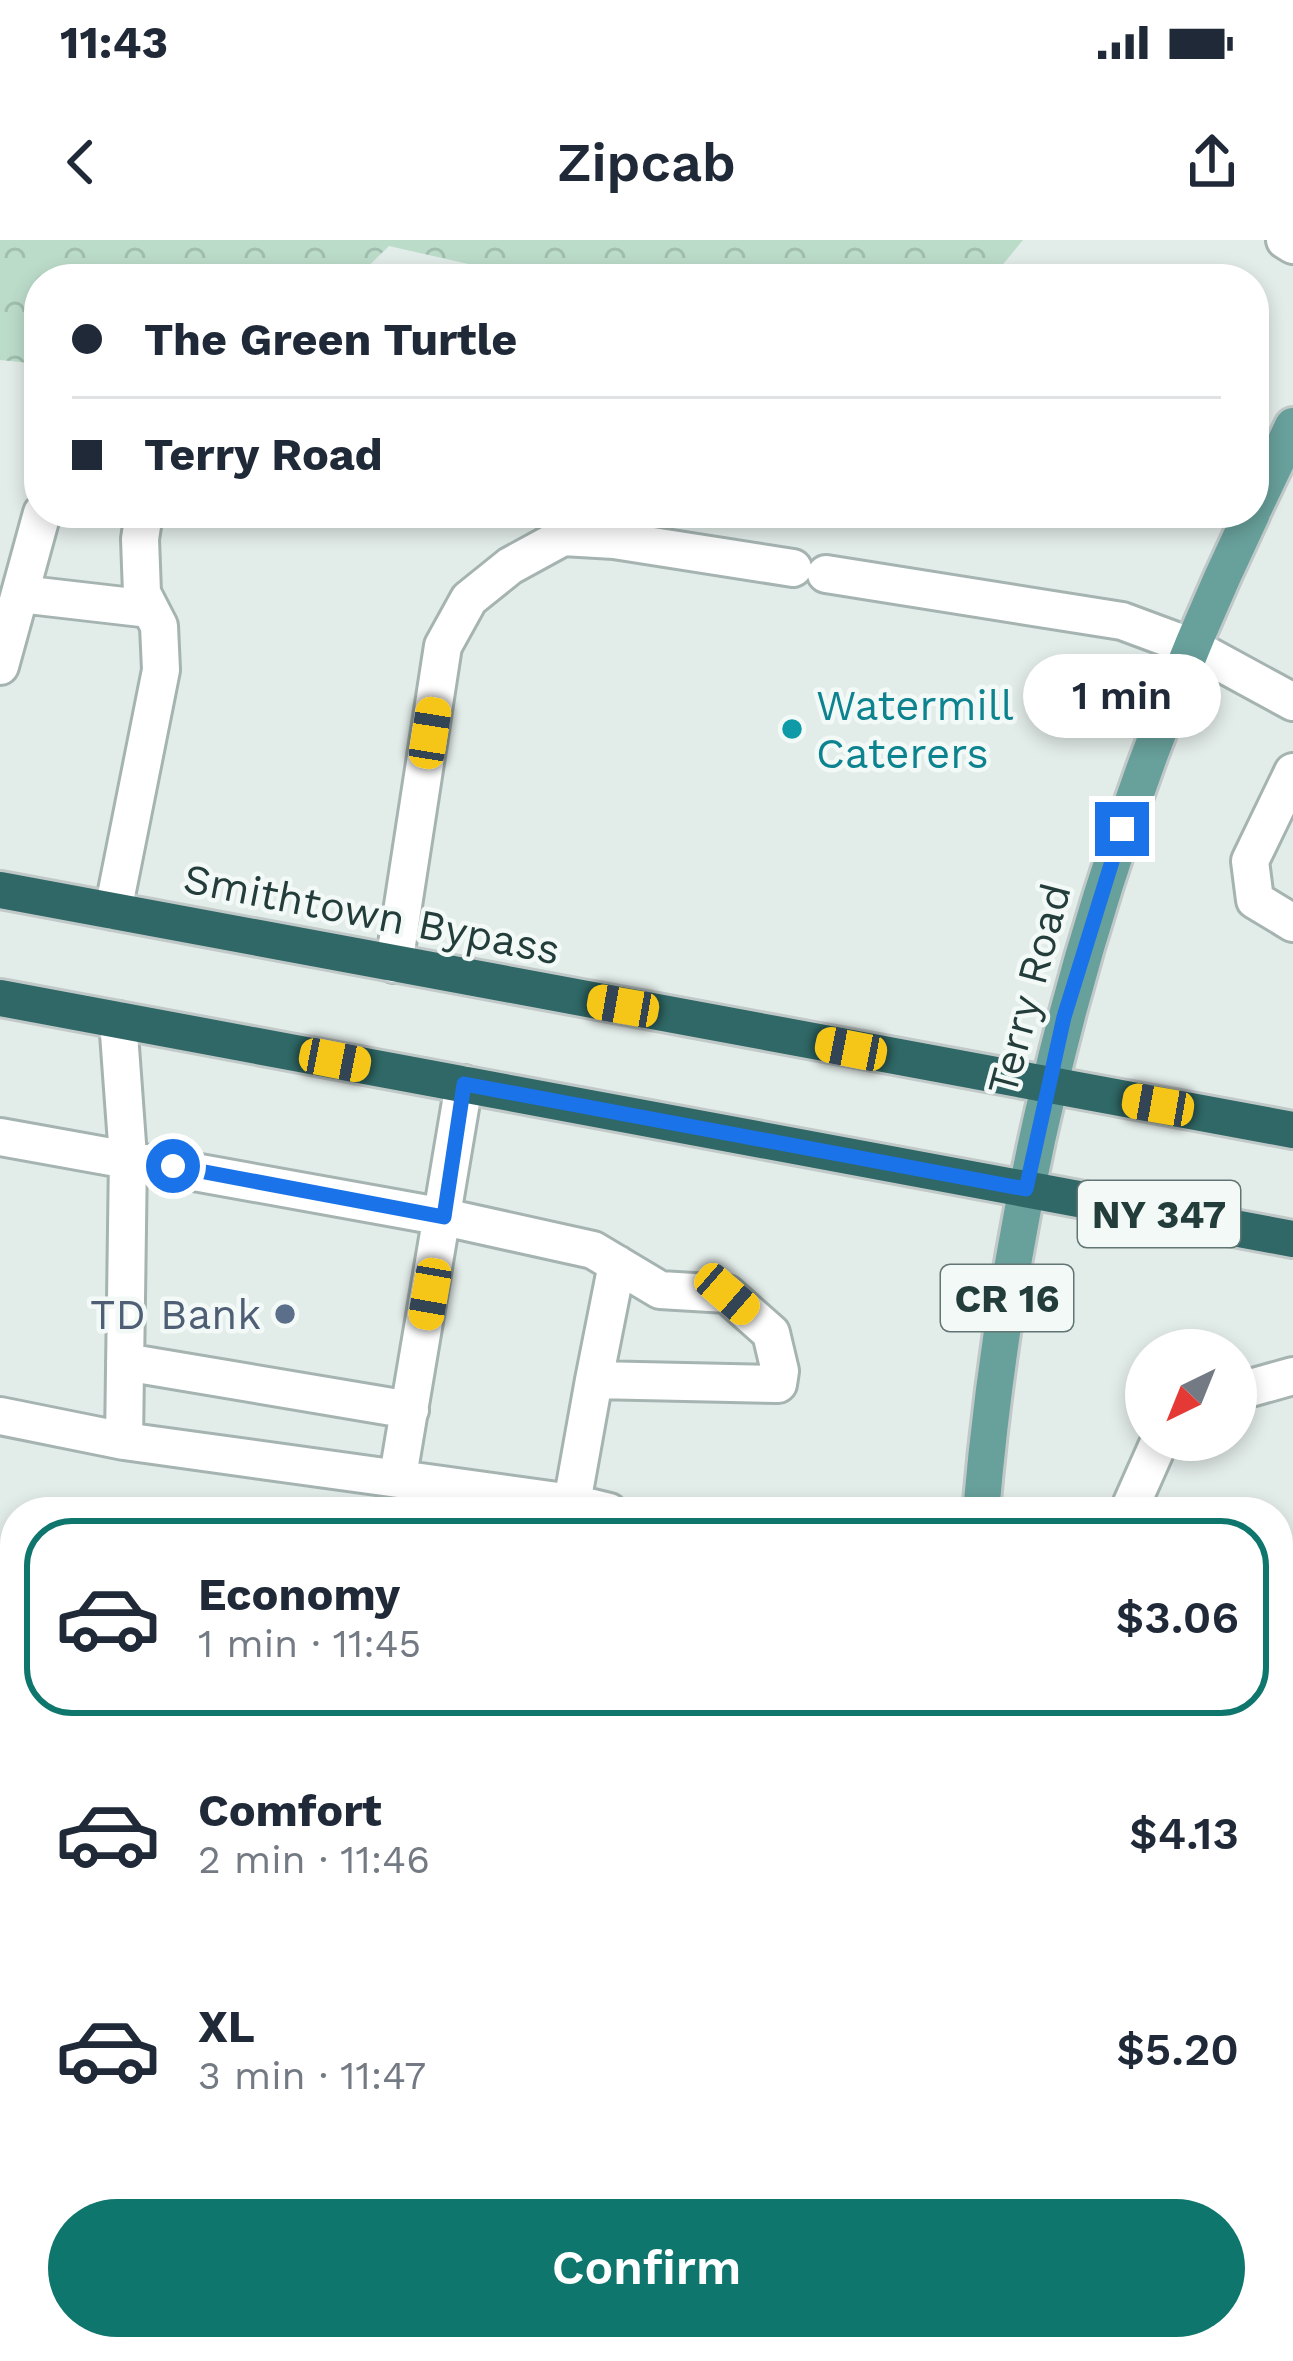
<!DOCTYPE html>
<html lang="en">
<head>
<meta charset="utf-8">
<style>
  :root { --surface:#fff; --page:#f6f6f7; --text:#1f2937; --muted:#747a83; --line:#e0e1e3; --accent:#0f766e }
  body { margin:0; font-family:"Work Sans",sans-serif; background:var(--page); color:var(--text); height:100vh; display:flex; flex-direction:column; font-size:45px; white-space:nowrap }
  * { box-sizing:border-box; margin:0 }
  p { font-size:39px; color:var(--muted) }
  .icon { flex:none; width:66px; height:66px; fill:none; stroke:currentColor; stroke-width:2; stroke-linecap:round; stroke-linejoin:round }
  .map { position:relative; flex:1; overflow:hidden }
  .side { position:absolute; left:0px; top:1257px; width:1293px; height:864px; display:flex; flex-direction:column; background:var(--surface); border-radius:48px 48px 0 0; box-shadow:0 6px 18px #0003 }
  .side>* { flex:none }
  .hud { position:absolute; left:24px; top:24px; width:1245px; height:264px; border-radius:48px; box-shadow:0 6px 18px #0003; display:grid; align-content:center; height:264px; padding:0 48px; background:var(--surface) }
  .needle { width:78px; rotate:223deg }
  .tools { position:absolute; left:1125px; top:1089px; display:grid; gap:24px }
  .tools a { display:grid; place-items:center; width:132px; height:132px; border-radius:50%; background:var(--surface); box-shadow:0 6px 18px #0003; font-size:60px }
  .end { position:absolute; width:54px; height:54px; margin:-27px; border:15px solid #1a73e8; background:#fff; box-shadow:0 0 0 6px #fff }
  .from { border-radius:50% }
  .bubble { position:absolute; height:84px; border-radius:42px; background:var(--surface); box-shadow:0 6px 18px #0003; font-size:39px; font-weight:600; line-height:84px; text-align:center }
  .car { position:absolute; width:36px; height:72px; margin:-36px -18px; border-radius:15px; box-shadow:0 0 9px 3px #0007; background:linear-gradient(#f5c518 24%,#345 0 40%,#f5c518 0 76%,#345 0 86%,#f5c518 0) }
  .hud b { display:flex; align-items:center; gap:42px; height:114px; font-size:45px }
  .hud b+b { border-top:3px solid var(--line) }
  .hud i { width:30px; height:30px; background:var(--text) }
  ul { padding:21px 0 0; list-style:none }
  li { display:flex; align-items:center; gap:36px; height:198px; margin:0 24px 18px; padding:0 24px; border:6px solid transparent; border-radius:48px }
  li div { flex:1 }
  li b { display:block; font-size:45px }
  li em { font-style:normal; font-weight:600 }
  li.on { border-color:var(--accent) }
  li>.icon { width:108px; height:108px; stroke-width:1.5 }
  .button { display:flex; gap:24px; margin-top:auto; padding:24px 48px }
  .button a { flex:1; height:138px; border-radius:72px; background:var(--accent); color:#fff; font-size:48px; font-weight:600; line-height:138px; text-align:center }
  .status { display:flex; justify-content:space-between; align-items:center; height:84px; padding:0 60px; background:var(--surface); direction:ltr }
  .status svg { height:33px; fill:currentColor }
  header { display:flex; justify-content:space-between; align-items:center; height:156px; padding:0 48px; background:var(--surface); font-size:54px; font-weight:600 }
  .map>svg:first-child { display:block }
  .forest { fill:url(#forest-crowns) }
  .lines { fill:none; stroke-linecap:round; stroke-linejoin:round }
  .minor-casing { stroke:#a5b4b1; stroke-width:42 }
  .major-casing { stroke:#c1c9c8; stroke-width:42 }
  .highway-casing { stroke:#c1c9c8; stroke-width:42 }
  .minor { stroke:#fff; stroke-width:36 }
  .major { stroke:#68a09b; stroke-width:36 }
  .highway { stroke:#2f6866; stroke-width:36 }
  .route { stroke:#1a73e8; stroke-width:15 }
  .culture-dot { fill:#0f9aa8; stroke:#f3f9f7; stroke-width:4.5 }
  .service-dot { fill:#5c6f8a; stroke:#f3f9f7; stroke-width:4.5 }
  .labels { text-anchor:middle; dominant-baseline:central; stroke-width:9; stroke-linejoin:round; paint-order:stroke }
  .shield { fill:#f3f9f7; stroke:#617573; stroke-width:3 }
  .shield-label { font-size:39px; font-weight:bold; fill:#233d3a }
  .culture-label { font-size:42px; fill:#0d838f; stroke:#f3f9f7; text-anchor:start }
  .street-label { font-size:42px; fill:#233d3a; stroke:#f3f9f7 }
  .service-label { font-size:42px; fill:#4e5e75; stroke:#f3f9f7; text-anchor:end }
</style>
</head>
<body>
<div class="status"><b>11:43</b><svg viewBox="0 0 49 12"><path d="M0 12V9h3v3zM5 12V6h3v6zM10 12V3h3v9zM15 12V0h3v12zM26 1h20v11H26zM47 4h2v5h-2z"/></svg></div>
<header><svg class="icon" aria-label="back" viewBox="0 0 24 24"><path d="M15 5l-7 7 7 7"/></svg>Zipcab<svg class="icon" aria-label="share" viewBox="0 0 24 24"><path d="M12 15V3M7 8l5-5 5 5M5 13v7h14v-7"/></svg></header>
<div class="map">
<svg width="1293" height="2121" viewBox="0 0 1293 2121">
  <defs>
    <pattern id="forest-crowns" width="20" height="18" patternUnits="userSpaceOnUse" patternTransform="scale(3)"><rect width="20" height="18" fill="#bcdcca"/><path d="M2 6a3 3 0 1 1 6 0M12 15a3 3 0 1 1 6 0" fill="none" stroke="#a1beae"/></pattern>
  </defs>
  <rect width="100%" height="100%" fill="#e2ece9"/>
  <!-- forest -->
  <path class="forest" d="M0,0h1023l-23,28 -2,11h-464l-145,-33 -34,33h-316v85l-39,-4z"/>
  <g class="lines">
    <!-- minor casing -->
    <g class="minor-casing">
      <path id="minor" d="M1285,0l8,5
        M826,334l296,47 70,26 101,55
        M20,354l130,15
        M0,426l42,-153
        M1293,532l-43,89 5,39 38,23
        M113,671l48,-241 -2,-44 -17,-33 -2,-54 4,-26
        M394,724l49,-318 26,-47 41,-33 53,-29 51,3 179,28
        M118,780l10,137 -4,284
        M0,897l444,80 149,33 67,40 67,4 44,39 9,38 -2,13 -184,-4 -22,123 37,9
        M125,1122l285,48
        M594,1140l23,-116
        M1236,1152l57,-16
        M0,1176l124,25 448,62 -1,9
        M398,1236l66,-392
        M1128,1272l32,-72
        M1278,1464l15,-6
        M0,1498l15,7
        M0,1955l4,1 11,-48
        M1278,2025l15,-3
        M832,2110l59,-4
        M261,2121l1,-15"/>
    </g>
    <!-- major casing -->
    <g class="major-casing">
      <path id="major" d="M1254,268l39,-82
        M981,1272c30,-348 120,-683 271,-999
        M828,2121l5,-15"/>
    </g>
    <!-- highway casing -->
    <g class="highway-casing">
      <path id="highway" d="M0,650l1293,240
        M0,758l1293,241"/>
    </g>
    <!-- minor -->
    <use href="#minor" class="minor"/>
    <!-- major -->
    <use href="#major" class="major"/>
    <!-- highway -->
    <use href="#highway" class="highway"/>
  </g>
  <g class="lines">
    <!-- route -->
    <path class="route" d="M173,926l271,51 20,-133 562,105 38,-172 58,-188"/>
  </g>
  <!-- markers -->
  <circle class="culture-dot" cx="792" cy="489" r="12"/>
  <circle class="service-dot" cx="285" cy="1074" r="12"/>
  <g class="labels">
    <!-- shield labels -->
    <g class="shield">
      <rect x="1078" y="941" width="162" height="66" rx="9"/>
      <rect x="941" y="1025" width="132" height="66" rx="9"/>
    </g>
    <g class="shield-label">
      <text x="1159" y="974">NY 347</text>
      <text x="1007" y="1058">CR 16</text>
    </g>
    <!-- culture labels -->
    <g class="culture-label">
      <text x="816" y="465">Watermill<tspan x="816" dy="48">Caterers</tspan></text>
    </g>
    <!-- street labels -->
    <g class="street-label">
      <text transform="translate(372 674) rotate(11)">Smithtown Bypass</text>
      <text transform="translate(1029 749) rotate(-75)">Terry Road</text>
    </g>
    <!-- service labels -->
    <g class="service-label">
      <text x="261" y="1074">TD Bank</text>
    </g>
  </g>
</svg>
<div class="tools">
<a><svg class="needle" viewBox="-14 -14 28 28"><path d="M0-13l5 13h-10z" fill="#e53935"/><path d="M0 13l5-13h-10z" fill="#747a83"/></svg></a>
</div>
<i class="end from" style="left:173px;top:926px"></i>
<i class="end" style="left:1122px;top:589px"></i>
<div class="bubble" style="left:1023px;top:414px;width:198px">1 min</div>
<i class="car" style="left:430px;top:493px;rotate:9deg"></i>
<i class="car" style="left:623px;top:766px;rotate:280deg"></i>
<i class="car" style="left:851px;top:809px;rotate:281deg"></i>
<i class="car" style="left:335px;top:820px;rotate:101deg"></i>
<i class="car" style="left:1158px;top:865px;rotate:280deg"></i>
<i class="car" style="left:430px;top:1054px;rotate:190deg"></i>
<i class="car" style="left:727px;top:1054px;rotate:131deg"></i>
<div class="hud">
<b><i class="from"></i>The Green Turtle</b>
<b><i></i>Terry Road</b>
</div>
<section class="side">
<ul>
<li class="on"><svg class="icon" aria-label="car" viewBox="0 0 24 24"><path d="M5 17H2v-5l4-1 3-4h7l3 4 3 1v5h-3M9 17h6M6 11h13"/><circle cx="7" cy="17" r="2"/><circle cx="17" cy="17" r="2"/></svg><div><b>Economy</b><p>1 min · 11:45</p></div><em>$3.06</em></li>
<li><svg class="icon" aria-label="car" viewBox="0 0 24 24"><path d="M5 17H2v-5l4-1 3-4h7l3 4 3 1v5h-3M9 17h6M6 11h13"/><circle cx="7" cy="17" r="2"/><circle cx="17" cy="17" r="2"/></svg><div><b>Comfort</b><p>2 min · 11:46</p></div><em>$4.13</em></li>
<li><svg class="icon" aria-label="car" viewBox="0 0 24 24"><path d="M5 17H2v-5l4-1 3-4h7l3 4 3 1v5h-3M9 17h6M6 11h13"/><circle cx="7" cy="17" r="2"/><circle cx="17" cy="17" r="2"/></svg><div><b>XL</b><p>3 min · 11:47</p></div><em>$5.20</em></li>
</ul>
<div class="button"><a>Confirm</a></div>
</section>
</div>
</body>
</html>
